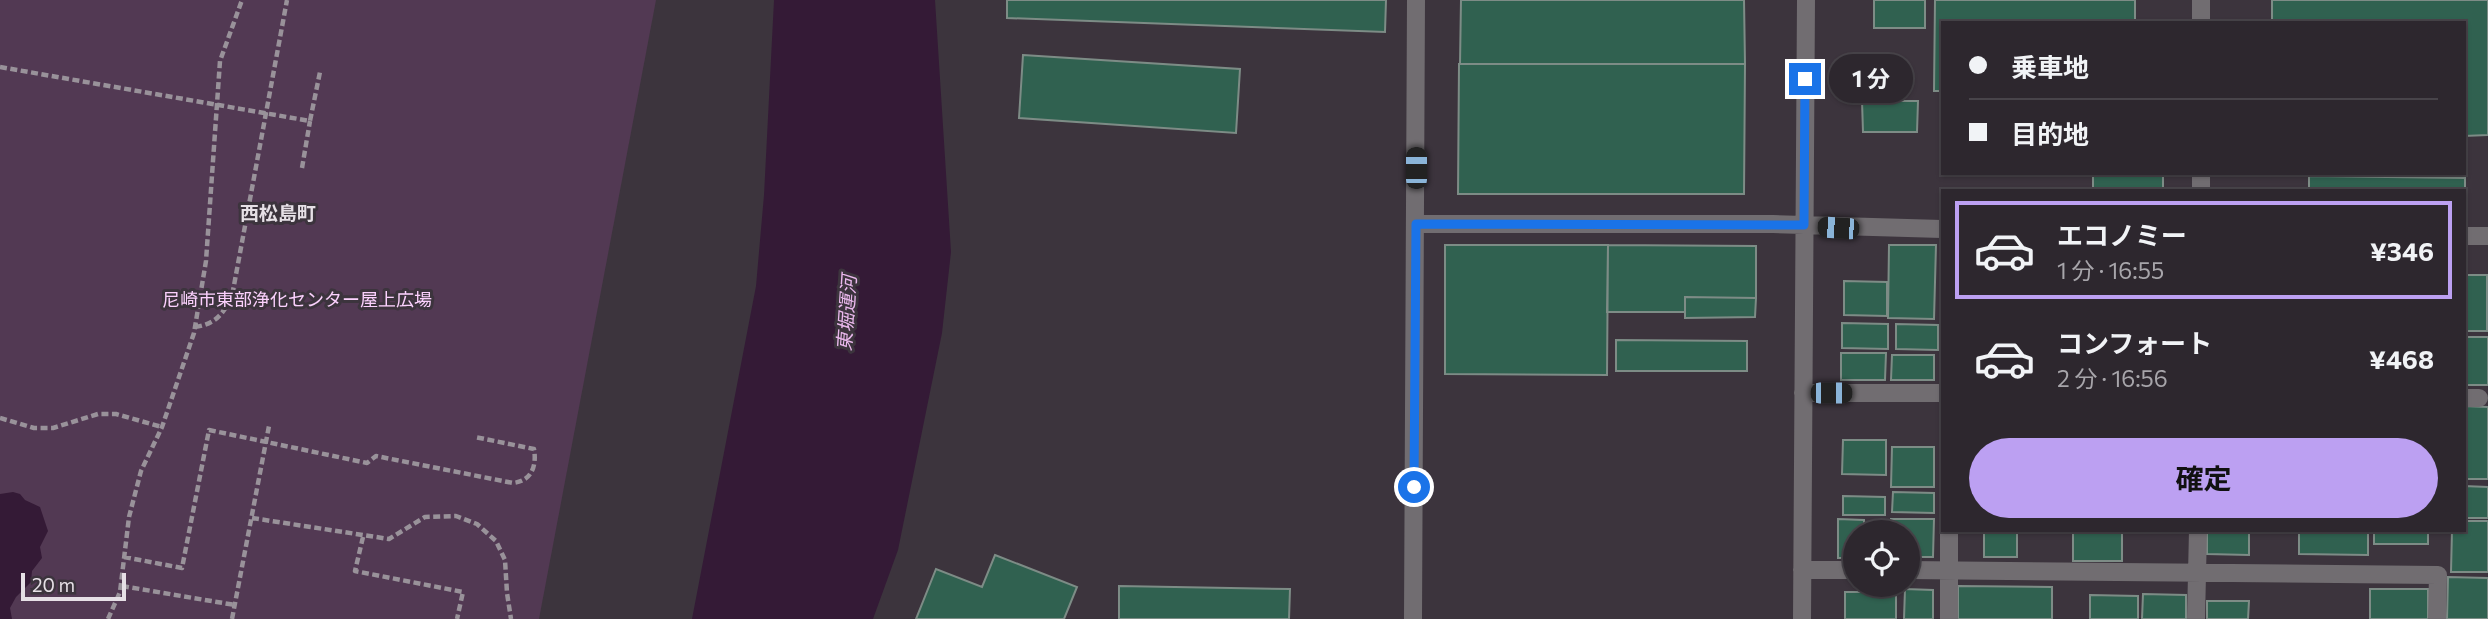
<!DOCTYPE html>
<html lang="ja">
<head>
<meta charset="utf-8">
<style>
  :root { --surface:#2d272e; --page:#39333a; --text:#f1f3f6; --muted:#a7a5aa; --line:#48444a; --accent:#bca0f2 }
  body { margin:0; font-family:Commissioner,"Noto Sans JP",sans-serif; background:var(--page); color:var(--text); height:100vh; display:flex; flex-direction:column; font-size:26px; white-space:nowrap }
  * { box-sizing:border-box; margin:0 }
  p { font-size:23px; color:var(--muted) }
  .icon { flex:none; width:38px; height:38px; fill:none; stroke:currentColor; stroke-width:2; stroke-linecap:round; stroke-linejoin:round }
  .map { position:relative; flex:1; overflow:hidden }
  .panel { position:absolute; left:1941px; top:189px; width:525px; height:343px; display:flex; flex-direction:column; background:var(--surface); border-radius:0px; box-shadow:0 2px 5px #0004,0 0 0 2px var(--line) }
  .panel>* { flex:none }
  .guide { position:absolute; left:1941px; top:21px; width:525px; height:154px; border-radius:0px; box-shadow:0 2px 5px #0004,0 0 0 2px var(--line); display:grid; align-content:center; height:154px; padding:0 28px; background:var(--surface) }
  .tools { position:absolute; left:1843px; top:520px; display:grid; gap:14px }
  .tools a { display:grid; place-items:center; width:77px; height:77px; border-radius:50%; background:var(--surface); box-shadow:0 2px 5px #0004,0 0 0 2px var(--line); font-size:35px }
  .scale { position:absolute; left:21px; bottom:18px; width:105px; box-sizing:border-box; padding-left:7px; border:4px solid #e6e0e6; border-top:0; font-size:19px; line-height:24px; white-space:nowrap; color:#e6e0e6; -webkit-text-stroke:5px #3c343d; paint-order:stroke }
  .end { position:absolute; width:32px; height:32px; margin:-16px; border:9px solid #1a73e8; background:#fff; box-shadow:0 0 0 4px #fff }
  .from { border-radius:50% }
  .bubble { position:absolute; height:49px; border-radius:24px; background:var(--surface); box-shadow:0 2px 5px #0004,0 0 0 2px var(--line); font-size:23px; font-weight:700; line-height:49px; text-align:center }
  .car { position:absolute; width:21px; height:42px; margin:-21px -10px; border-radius:9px; box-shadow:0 0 5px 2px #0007; background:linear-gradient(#222 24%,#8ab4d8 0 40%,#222 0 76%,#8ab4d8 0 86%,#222 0) }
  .guide b { display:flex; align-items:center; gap:24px; height:66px; font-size:26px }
  .guide b+b { border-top:2px solid var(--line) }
  .guide i { width:18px; height:18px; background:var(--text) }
  ul { padding:12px 0 0; list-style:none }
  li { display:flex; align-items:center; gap:21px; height:98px; margin:0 14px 10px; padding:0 14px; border:4px solid transparent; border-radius:0px }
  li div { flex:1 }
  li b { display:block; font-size:26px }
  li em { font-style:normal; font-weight:700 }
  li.on { border-color:var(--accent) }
  li>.icon { width:63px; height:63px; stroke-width:1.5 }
  .button { display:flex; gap:14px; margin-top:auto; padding:14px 28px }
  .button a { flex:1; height:80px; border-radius:42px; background:var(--accent); color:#111; font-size:28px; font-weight:700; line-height:80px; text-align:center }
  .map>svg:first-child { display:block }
  .green { fill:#523953 }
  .water { fill:#341a36 }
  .building { fill:#306150; stroke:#7d8c86; stroke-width:2 }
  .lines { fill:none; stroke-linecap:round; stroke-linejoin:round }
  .path { stroke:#99929a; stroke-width:4.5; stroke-dasharray:7 3.5; stroke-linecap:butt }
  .minor { stroke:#716d71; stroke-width:18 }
  .route { stroke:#1a73e8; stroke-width:9 }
  .labels { text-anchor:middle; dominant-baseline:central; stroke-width:6; stroke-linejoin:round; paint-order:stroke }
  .park-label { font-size:18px; fill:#fbd1fd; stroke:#3c343d }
  .neighbourhood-label { font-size:19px; font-weight:bold; fill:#e6e0e6; stroke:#3c343d }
  .water-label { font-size:19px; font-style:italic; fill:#eab8ed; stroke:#3c343d }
</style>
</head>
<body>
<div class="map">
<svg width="2488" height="619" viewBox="0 0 2488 619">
  <rect width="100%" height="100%" fill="#3c343d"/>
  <!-- green -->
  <path class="green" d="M0,0h656l-117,619h-539z"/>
  <!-- water -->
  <path class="water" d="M774,0h161l16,252 -9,81 -44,217 -25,69h-181l64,-333 8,-91z
    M13,492l7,2 5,6 15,7 8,24 -8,16 2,11 -10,13 -1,11 -15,15 -6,11 2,11h-12v-125z"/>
  <!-- building -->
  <path class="building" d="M1007,0h379l-1,32 -378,-14z
    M1461,0h283l1,64h-285z
    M1874,0h51v28h-51z
    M1935,0h200v23h-193v68h-8z
    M2272,0h216v135l-24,1v-113h-192z
    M1023,55l217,14 -4,64 -217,-15z
    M1846,59h55v32h-55z
    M1459,64h286l-1,130h-286z
    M1862,101h56l-1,31h-54z
    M2093,173h70v18h-70z
    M2309,176l156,2v26l-1,-13h-155z
    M1445,245h163l-1,130 -162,-1z
    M1608,245l148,1v52l-71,-1v15h-78z
    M1889,245h47l-2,74 -46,-1z
    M2464,275h23v56h-23z
    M1844,281l43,1v34l-43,-1z
    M1685,297l71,1 -1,19 -70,1z
    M1842,323l46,1v25l-46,-1z
    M1896,324l42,1v25l-42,-1z
    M2465,337h23v48h-23z
    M1616,340l131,1v30h-131z
    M1841,353h45l-1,27h-44z
    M1892,355h42v25h-43z
    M2464,406l24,1v72h-24z
    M1843,440h43v35l-44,-1z
    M1892,447h42v40h-43z
    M2464,486l24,1v31h-24z
    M1893,492l41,1v20l-42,-1z
    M1843,496l42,1v18h-42z
    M1838,519l26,1v12h-9v26h-17z
    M1891,519h43l-1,38h-25v-25h-17z
    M2464,521h24v51h-37l1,-42h12z
    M1984,530h33v27h-33z
    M2073,530h49v31h-49z
    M2207,530h42v25l-42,-1z
    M2299,530h69v25l-69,-1z
    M2374,530h54v14h-54z
    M995,555l82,32 -13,32h-148l20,-50 46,18z
    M2448,577l40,1v41h-41z
    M1119,586l171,3 -1,30h-170z
    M1958,586l94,1v32h-94z
    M1905,589l28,1v29h-29z
    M2370,589h58v30h-58z
    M1845,592h51v27h-51z
    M2143,594l43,1v24h-44z
    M2090,595l48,1v23h-48z
    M2207,601h42l-1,18h-41z"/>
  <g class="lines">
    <!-- path -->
    <path class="path" d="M0,67l310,54 10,-49
      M302,168l8,-47
      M195,327c21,-3 28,-13 37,-31l55,-296
      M0,418l34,10h19l45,-14h18l46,13
      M252,518l137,21 36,-22 31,-1 21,8 19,17 9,19 2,33 4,26
      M363,537l-8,34 108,21 -6,27
      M124,557l58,11 27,-138 158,33 9,-7 137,27c18,-2 24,-16 21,-34l-59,-12
      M122,586l113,19
      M108,619l12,-27 9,-75 12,-46 21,-44 32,-94 12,-72 14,-200 22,-61
      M232,619l37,-193"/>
    <!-- minor -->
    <path class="minor" d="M2201,0v23
      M2201,173v18
      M1416,224h357l169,5
      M2464,236h24
      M1803,393h139
      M2464,398h15
      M1949,530v89
      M1802,570h53
      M1908,570l530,5 -1,44
      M1413,619l3,-619
      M1802,619l4,-619
      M2196,619l2,-89"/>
  </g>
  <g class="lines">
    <!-- route -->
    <path class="route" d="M1414,487l2,-263 388,1 1,-146"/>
  </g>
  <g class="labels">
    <!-- park labels -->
    <g class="park-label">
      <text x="297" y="299">尼崎市東部浄化センター屋上広場</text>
    </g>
    <!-- neighbourhood labels -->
    <g class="neighbourhood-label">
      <text x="278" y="212">西松島町</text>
    </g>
    <!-- water labels -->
    <g class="water-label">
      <text transform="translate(846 313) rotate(-86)">東堀運河</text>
    </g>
  </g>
</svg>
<div class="tools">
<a><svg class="icon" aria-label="locate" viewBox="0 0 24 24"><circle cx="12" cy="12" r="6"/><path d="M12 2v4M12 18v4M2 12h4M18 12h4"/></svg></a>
</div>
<div class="scale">20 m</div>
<i class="end from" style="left:1414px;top:487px"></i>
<i class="end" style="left:1805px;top:79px"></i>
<div class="bubble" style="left:1829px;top:54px;width:84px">1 分</div>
<i class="car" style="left:1416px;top:168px;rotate:0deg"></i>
<i class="car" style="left:1838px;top:228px;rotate:274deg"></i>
<i class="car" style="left:1831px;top:393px;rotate:90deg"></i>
<div class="guide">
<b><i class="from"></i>乗車地</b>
<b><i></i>目的地</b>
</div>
<section class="panel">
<ul>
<li class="on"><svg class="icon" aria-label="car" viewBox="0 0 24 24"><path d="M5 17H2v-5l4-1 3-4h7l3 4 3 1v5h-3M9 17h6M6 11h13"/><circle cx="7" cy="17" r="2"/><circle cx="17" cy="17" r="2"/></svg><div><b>エコノミー</b><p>1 分 · 16:55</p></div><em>¥346</em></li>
<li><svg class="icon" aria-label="car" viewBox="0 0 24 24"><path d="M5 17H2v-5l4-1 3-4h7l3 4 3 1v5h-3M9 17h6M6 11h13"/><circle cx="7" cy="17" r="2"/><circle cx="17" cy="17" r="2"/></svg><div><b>コンフォート</b><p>2 分 · 16:56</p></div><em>¥468</em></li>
</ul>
<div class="button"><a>確定</a></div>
</section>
</div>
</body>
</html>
